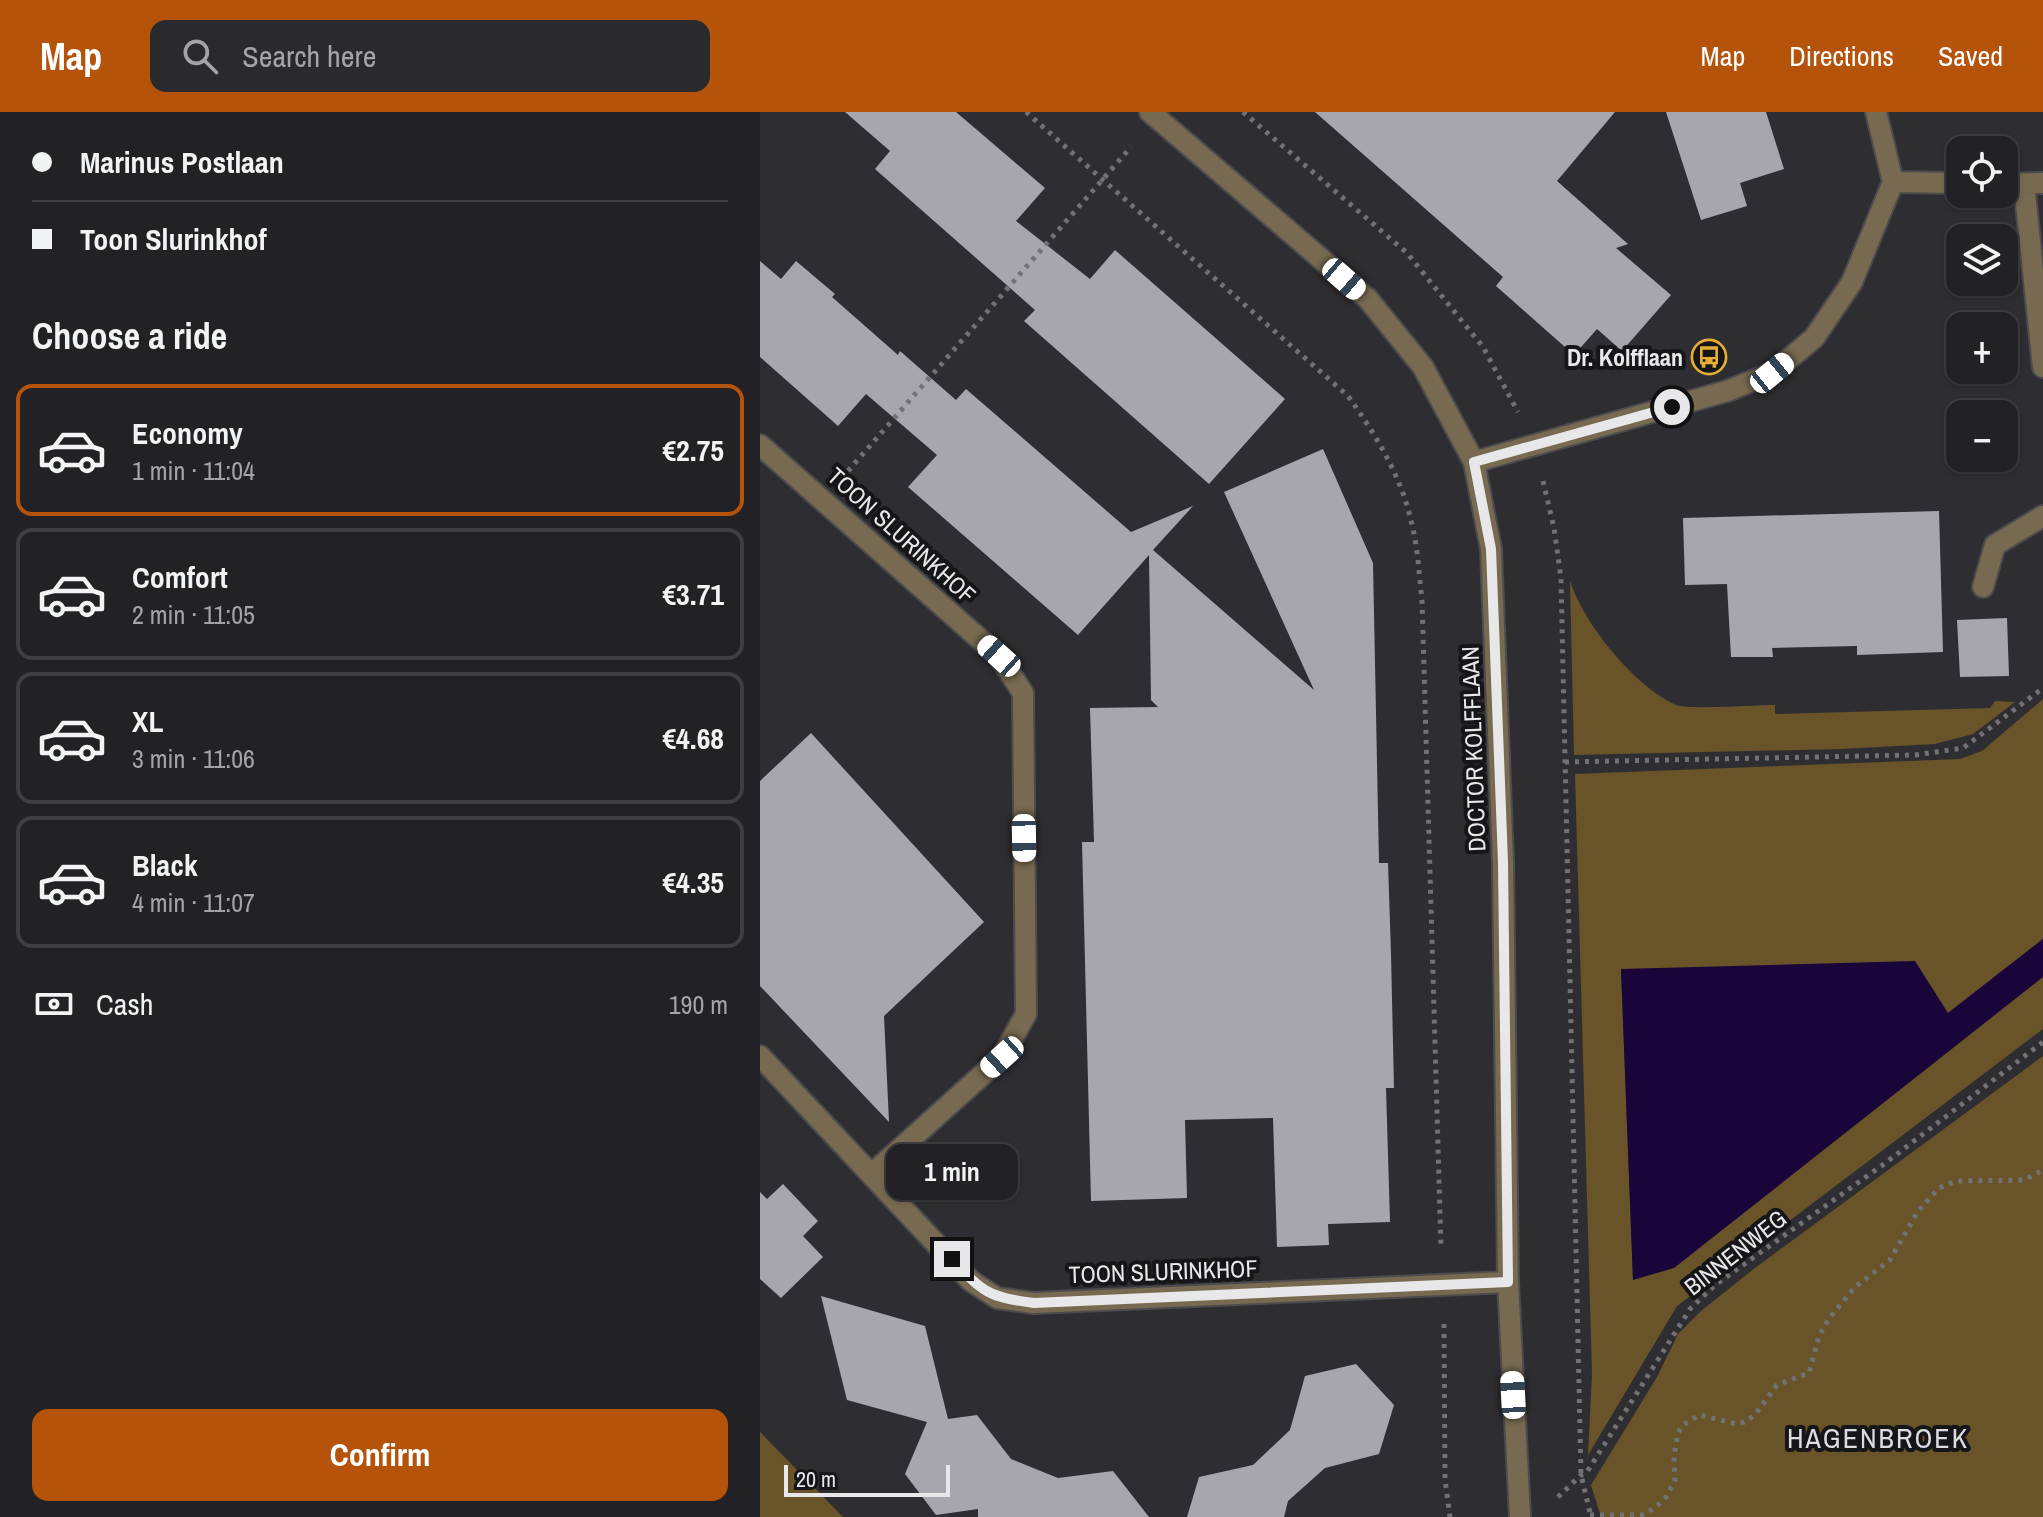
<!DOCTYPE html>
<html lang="en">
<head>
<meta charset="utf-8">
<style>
  :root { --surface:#222226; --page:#2a2a2e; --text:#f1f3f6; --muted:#a2a4a7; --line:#3f3f43; --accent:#b45309 }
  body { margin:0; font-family:"Archivo Narrow",sans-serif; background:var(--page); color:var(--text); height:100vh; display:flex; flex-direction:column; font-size:30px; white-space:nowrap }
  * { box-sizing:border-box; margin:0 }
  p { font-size:26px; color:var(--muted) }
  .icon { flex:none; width:44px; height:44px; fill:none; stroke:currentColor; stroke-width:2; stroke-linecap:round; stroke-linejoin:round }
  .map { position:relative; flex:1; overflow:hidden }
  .side { display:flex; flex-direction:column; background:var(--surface); width:760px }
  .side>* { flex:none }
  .guide { display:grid; align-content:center; height:176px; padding:0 32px; background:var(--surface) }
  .fabs { position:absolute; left:1186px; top:24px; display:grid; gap:16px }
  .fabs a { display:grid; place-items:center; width:72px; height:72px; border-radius:16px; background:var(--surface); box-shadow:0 2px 6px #0004,0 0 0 2px var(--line); font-size:40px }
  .scale { position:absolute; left:24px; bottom:20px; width:166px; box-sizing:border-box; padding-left:8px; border:4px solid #e8e7ea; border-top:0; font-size:22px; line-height:28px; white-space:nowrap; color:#e8e7ea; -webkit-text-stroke:6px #161618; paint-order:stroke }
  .end { position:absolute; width:36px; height:36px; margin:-18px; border:10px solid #e8e7ea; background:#111; box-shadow:0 0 0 4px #111 }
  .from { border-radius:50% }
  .bubble { position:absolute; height:56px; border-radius:16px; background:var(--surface); box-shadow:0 2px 6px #0004,0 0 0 2px var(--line); font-size:26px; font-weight:700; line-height:56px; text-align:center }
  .car { position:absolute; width:24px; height:48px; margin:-24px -12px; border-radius:10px; box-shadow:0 0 6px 2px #0007; background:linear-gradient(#fff 24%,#345 0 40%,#fff 0 76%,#345 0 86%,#fff 0) }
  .guide b { display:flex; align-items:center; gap:28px; height:76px; font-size:30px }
  .guide b+b { border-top:2px solid var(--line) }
  .guide i { width:20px; height:20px; background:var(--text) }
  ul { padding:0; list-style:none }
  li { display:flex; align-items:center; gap:24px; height:132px; margin:0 16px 12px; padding:0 16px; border:4px solid var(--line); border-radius:16px }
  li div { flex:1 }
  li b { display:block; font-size:30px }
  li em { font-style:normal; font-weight:700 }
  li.current { border-color:var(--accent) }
  li>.icon { width:72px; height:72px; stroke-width:1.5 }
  h2 { padding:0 32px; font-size:36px; line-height:96px }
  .pay { display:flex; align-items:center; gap:20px; height:88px; padding:0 32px; font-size:30px }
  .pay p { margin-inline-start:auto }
  .primary-button { display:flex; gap:16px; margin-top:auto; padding:16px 32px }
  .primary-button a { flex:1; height:92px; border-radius:16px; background:var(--accent); color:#fff; font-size:32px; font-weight:700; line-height:92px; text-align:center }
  header { display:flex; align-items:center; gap:48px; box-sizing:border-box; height:112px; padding:0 40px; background:var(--accent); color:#fff }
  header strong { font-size:38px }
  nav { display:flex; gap:44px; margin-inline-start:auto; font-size:28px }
  .search { width:560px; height:72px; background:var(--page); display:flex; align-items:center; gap:20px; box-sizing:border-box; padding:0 28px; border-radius:16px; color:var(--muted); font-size:30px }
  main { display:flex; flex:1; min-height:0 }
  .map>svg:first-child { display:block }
  .green { fill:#695429 }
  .water { fill:#1a053a }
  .building { fill:#a7a6ac }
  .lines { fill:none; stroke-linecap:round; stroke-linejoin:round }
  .lane-casing { stroke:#4c4c4f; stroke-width:24 }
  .street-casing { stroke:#4c4c4f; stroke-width:24 }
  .path { stroke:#727275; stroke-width:5; stroke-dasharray:4 6; stroke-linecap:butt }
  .lane { stroke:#776a50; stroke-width:20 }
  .street { stroke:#776a50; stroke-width:20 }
  .route { stroke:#e8e7ea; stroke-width:10 }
  .labels { text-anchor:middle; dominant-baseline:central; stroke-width:8; stroke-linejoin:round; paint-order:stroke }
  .poi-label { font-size:24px; font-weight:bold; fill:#e8e7ea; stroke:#161618; text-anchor:end }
  .street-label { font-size:24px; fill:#e8e7ea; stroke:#161618 }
  .quarter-label { font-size:28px; letter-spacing:2px; fill:#dddce1; stroke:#161618 }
</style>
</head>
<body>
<header>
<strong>Map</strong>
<div class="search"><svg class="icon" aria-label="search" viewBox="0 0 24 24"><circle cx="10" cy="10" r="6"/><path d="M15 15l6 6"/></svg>Search here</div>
<nav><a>Map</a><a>Directions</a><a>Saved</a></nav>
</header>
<main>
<section class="side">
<div class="guide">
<b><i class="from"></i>Marinus Postlaan</b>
<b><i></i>Toon Slurinkhof</b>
</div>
<h2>Choose a ride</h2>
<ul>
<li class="current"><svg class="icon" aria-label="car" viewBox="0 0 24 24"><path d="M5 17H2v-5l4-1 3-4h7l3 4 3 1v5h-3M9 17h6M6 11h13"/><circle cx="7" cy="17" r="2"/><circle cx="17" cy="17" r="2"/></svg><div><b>Economy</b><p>1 min · 11:04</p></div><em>€2.75</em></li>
<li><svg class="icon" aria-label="car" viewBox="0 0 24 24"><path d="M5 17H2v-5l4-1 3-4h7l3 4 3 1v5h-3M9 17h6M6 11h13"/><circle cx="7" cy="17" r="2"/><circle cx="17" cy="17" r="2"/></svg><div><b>Comfort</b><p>2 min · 11:05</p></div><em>€3.71</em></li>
<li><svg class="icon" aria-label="car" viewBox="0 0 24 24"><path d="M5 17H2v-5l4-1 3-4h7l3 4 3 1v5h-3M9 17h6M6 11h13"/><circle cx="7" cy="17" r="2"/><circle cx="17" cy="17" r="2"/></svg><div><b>XL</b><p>3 min · 11:06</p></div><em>€4.68</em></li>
<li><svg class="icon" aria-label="car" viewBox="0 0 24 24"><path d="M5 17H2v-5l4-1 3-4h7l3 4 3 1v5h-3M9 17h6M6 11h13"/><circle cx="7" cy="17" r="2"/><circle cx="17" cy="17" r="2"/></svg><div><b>Black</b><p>4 min · 11:07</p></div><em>€4.35</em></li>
</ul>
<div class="pay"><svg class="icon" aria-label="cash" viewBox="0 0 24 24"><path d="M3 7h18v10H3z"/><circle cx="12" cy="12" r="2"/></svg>Cash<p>190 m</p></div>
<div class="primary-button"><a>Confirm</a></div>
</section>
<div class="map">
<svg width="1283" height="1405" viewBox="0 0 1283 1405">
  <rect width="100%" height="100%" fill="#2e2e32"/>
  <!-- green -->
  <path class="green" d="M810,469c14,43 64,105 106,124 11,5 82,0 99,0v9l215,-6 5,-7 20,1 -42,32 -38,10 -94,5 -267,6z
    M1283,587v240l-95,74 -327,-44 12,311 410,-304v53l-366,277 -89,149 4,-81 -17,-600 385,-15 22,-8z
    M1283,944v461h-442l-10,-32 66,-108 21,-43 23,-23 54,-43z
    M0,1320l83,85h-83z"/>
  <!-- water -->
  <path class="water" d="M1283,827v38l-369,291 -41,12 -12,-311 294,-8 33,52z"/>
  <!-- building -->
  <path class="building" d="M85,0h111l89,76 -29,33 74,58 25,-29 170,149 -76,85 -185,-163 11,-11 -160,-141 15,-18z
    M555,0h300l-58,69 71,63 -12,4 55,47 -49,56 -25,-22 -23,26 -78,-69 7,-9z
    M906,0h100l18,57 -44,14 7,23 -46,14z
    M0,149l21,18 15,-18 39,33 -3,3 66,58 2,-4 56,49 10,-11 165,143 62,-26 -40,44 161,140 -90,-198 99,-43 50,114 6,300h9l3,91 3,134h-8l4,134 -62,2 1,21 -52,2 -4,-129 -88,2 2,78 -96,3 -9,-359h12l-4,-134 68,-1 -7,-7 -2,-145 -71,80 -170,-148 29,-32 -71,-61 -28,32 -78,-69z
    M1179,399l4,141 -86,3v-9l-85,2 1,9h-42l-4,-73 -42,1 -2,-67z
    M1247,506l2,58 -49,1 -3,-57z
    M51,621l173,189 -100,94 5,106 -129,-136v-205z
    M23,1072l35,37 -15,15 20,21 -42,41 -21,-19v-87l7,7z
    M61,1184l104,30 23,93 29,-4 34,44 47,19 55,-7 36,46h-171v-8l-42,6 -31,-41 22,-52 -80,-22z
    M596,1252l38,41 -15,49 -54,14 -37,33 -4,16h-97l12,-40 54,-12 37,-35 15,-54z"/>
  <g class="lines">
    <!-- lane casing -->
    <g class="lane-casing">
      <path id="lane" d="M1223,475l12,-42 48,-29"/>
    </g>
    <!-- street casing -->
    <g class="street-casing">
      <path id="street" d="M390,0l218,187 55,68 51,95 17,87 12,313 5,420 12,235
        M1133,70l67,1
        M1244,72l39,-1
        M1264,72l19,183
        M0,333l239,211 24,37 3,321 -24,43 -130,117
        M714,350l253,-71 45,-18 42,-35 38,-56 41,-100 -17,-70
        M0,944l211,225 26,17 37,5 474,-21"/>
    </g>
    <!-- path -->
    <path class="path" d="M266,0l322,284c28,39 54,81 64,129 6,24 7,50 10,75l19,648
      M483,0l164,141 76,94 35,65
      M88,359l283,-324
      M783,369l11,47 7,50 20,897 10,42
      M805,650l350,-7 48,-7 80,-60
      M684,1212l1,155 5,38
      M798,1385l23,-22 6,-3 103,-163 25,-24 169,-121 159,-122
      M830,1403h52l13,-7 11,-11 9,-16 -1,-25 4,-23 5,-8 16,-10 38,9 7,-2 10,-6 23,-31 32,-12 10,-37 9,-16 27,-33 35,-27 28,-49 21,-23 17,-7 68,-1 19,-10"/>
    <!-- lane -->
    <use href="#lane" class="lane"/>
    <!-- street -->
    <use href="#street" class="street"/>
  </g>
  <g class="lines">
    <!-- route -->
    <path class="route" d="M192,1147c31,34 37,38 82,44l474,-21 -5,-420 -8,-210 -4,-103 -17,-87 198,-55"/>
  </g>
  <!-- icons -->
  <defs>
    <g id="bus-ring" transform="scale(1.8)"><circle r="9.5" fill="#161618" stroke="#e3ae35" stroke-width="1.5"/><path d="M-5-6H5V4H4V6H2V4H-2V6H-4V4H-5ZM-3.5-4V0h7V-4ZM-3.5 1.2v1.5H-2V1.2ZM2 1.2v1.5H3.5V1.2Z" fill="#e3ae35"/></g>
  </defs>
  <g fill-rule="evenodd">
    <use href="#bus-ring" x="949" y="245"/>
  </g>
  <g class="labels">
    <!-- poi labels -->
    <g class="poi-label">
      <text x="923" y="245">Dr. Kolfflaan</text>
    </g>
    <!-- street labels -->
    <g class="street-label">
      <text transform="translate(142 423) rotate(42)">TOON SLURINKHOF</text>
      <text transform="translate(713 637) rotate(-92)">DOCTOR KOLFFLAAN</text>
      <text transform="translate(975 1140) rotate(-38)">BINNENWEG</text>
      <text transform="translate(403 1159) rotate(-2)">TOON SLURINKHOF</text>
    </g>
    <!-- quarter labels -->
    <g class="quarter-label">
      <text x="1118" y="1326">HAGENBROEK</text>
    </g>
  </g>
</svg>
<div class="fabs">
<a><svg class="icon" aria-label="locate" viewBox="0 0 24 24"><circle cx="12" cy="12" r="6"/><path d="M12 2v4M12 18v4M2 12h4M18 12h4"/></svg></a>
<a><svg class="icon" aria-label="layers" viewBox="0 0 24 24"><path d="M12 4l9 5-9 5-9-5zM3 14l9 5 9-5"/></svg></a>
<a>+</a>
<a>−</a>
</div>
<div class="scale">20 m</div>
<i class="end from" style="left:912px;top:295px"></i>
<i class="end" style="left:192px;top:1147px"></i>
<div class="bubble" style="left:126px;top:1032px;width:132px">1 min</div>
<i class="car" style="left:584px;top:167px;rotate:131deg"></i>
<i class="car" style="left:1012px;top:261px;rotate:51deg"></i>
<i class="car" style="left:239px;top:544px;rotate:312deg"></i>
<i class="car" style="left:264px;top:726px;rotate:179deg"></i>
<i class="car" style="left:242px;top:945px;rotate:228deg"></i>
<i class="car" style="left:753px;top:1283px;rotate:357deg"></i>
</div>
</main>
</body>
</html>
